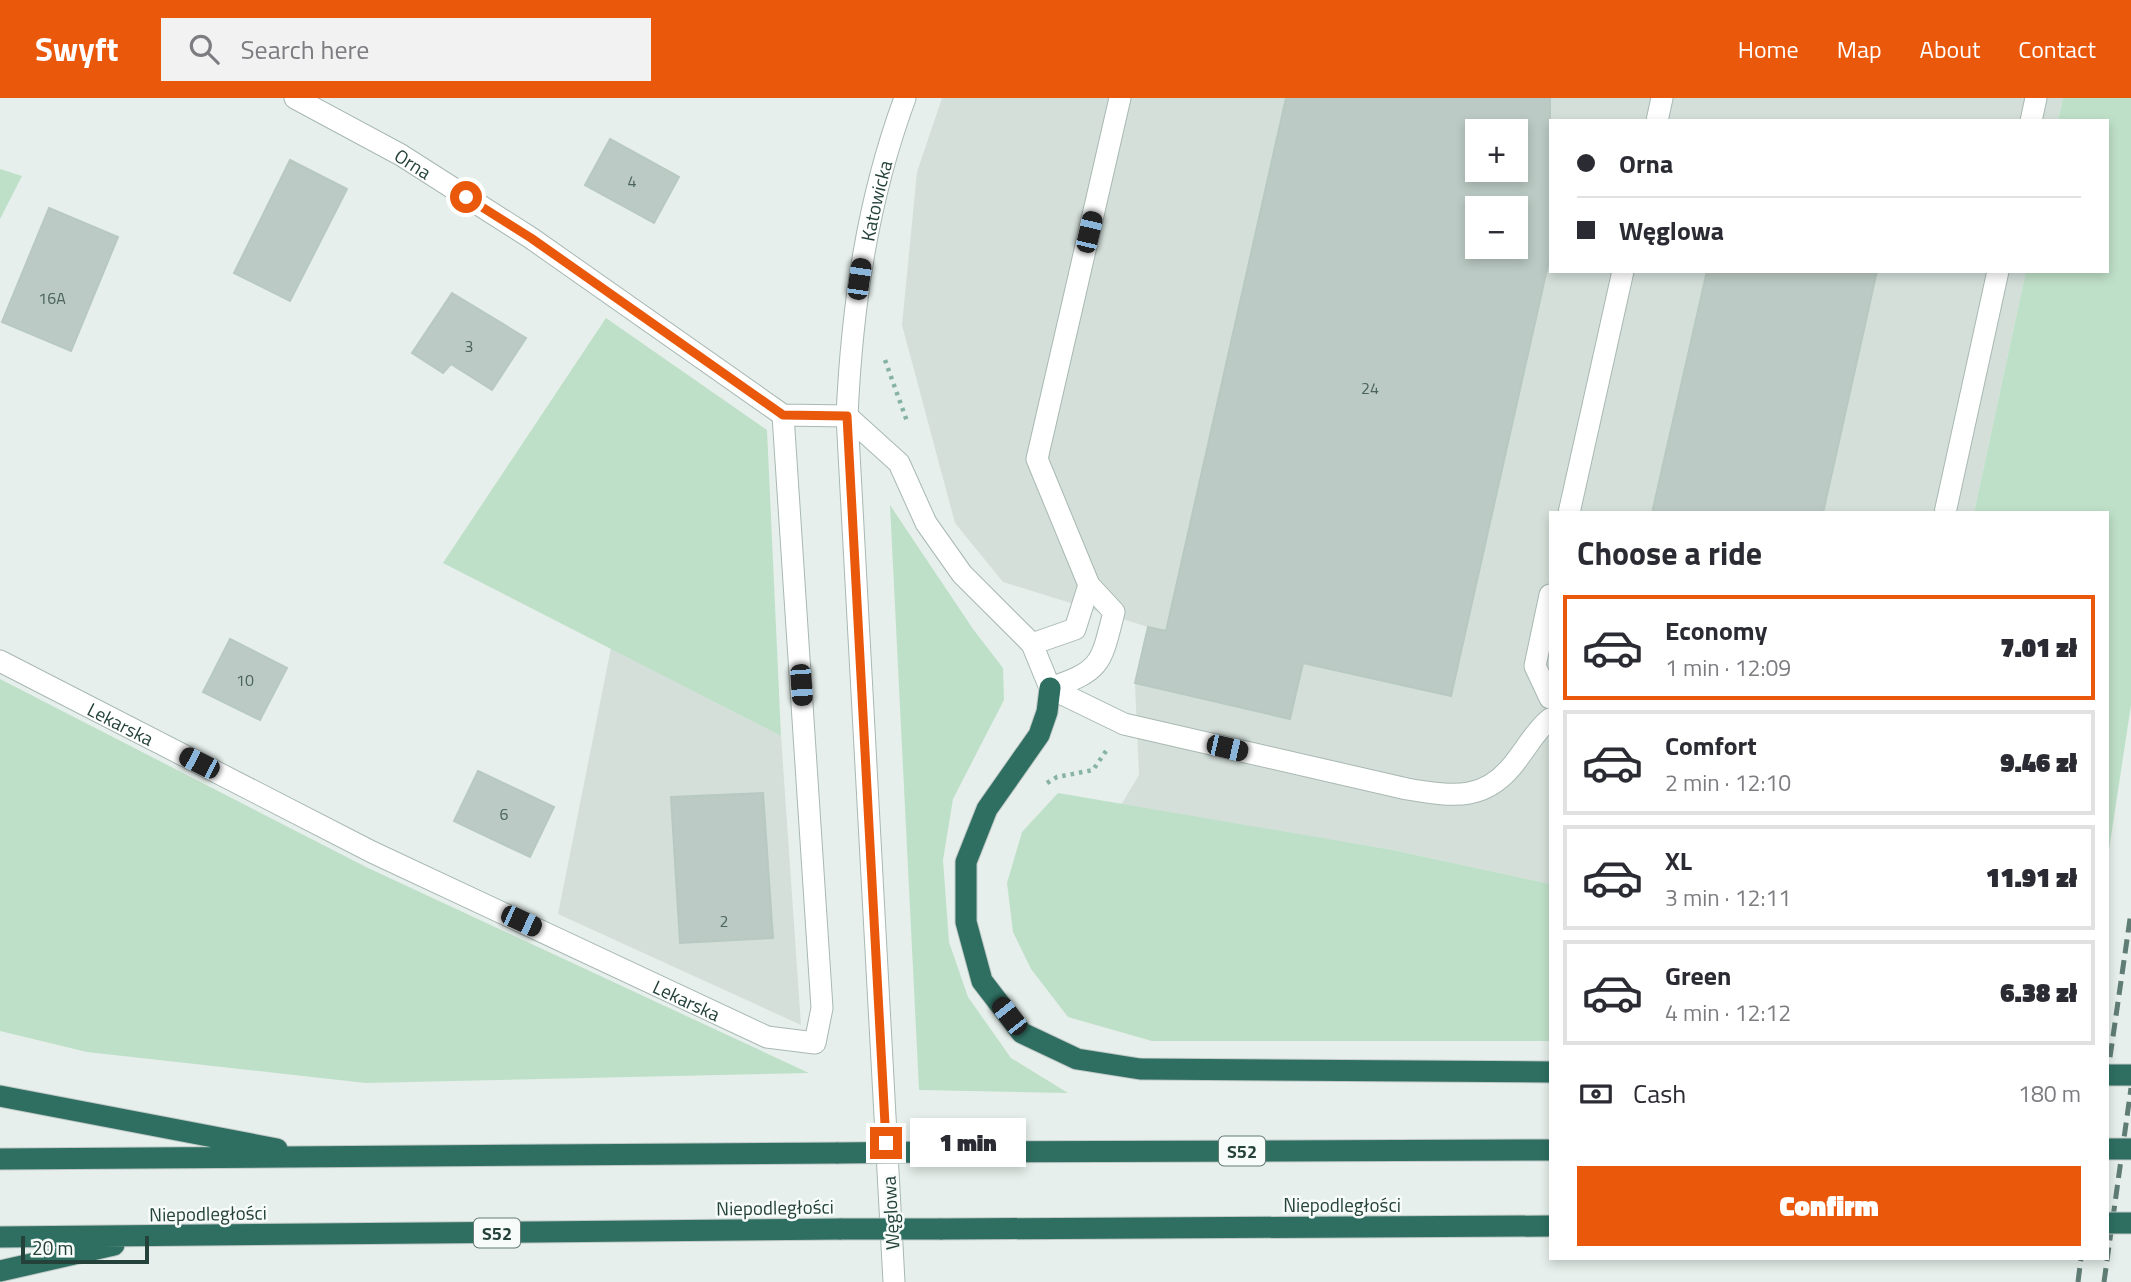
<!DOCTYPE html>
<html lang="en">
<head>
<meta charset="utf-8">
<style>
  :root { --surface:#fff; --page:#f2f2f3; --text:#2b2b33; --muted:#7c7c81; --line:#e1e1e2; --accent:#ea580c }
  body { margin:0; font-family:"Titillium Web",sans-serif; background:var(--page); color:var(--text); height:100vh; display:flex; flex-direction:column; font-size:26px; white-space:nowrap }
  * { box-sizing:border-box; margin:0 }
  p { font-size:23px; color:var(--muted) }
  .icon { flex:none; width:38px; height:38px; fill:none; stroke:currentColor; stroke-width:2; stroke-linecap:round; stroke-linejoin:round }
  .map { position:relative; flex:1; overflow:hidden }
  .panel { position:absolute; left:1549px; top:413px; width:560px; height:749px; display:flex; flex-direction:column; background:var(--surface); border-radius:0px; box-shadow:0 4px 10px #0003 }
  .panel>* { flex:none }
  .top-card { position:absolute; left:1549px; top:21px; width:560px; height:154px; border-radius:0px; box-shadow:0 4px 10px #0003; display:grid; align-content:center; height:154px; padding:0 28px; background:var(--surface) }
  .controls { position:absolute; left:1465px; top:21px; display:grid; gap:14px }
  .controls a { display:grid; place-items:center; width:63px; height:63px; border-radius:0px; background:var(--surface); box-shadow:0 4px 10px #0003; font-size:35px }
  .scale { position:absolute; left:21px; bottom:18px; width:128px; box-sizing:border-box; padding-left:7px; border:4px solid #24423a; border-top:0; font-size:19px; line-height:24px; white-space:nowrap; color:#24423a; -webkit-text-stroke:5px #f7fbf9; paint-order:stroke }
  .end { position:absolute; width:32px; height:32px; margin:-16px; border:9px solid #ea580c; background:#fff; box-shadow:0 0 0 4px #fff }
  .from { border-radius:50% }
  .bubble { position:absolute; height:49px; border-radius:0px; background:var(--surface); box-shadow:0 4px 10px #0003; font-size:23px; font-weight:800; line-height:49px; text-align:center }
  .car { position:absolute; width:21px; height:42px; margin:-21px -10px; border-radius:9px; box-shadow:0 0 5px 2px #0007; background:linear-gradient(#222 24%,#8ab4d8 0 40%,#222 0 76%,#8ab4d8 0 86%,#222 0) }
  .top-card b { display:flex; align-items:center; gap:24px; height:66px; font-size:26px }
  .top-card b+b { border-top:2px solid var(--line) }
  .top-card i { width:18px; height:18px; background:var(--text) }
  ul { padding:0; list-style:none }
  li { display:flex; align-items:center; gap:21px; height:105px; margin:0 14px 10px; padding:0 14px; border:4px solid var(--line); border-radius:0px }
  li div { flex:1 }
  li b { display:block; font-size:26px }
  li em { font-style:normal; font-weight:800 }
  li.current { border-color:var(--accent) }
  li>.icon { width:63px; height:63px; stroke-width:1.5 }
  h2 { padding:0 28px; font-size:32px; line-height:84px }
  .pay { display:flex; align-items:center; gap:18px; height:77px; padding:0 28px; font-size:26px }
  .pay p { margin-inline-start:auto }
  .button { display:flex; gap:14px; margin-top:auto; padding:14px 28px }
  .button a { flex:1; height:80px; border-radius:0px; background:var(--accent); color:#fff; font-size:28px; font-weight:800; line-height:80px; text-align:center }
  header { display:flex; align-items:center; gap:42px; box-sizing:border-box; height:98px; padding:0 35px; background:var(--accent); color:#fff }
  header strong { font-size:33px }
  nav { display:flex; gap:38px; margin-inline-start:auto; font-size:24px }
  .search { width:490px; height:63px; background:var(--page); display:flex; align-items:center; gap:18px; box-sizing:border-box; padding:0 24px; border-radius:0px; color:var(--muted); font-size:26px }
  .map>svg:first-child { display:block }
  .built { fill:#d4dfda; fill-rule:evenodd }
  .green { fill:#bfe0c8 }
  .building { fill:#bbcac4; stroke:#b8c9c2; stroke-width:2; fill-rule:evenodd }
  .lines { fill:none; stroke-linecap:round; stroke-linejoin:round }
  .minor-casing { stroke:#a8b8b2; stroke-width:23 }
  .highway-casing { stroke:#c2cac8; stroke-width:23 }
  .path { stroke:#86b3a5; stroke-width:4.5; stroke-dasharray:3.5 5; stroke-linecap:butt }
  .minor { stroke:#fff; stroke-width:21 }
  .highway { stroke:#2f6f62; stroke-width:21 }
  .rail { stroke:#5f7d75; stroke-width:5; stroke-dasharray:14 7; stroke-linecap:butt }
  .highway-bridge-casing { stroke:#c2cac8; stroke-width:23; stroke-linecap:butt }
  .highway-bridge { stroke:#2f6f62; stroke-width:21 }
  .route { stroke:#ea580c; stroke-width:9 }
  .labels { text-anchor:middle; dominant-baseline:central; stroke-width:5; stroke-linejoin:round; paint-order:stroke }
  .number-label { font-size:16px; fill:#4a645c }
  .shield { fill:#f7fbf9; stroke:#637a73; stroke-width:2 }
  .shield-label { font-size:18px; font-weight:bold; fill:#24423a }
  .street-label { font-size:19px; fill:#24423a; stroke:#f7fbf9 }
</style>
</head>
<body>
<header>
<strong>Swyft</strong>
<div class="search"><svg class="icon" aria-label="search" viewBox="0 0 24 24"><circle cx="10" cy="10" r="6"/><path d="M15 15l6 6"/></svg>Search here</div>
<nav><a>Home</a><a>Map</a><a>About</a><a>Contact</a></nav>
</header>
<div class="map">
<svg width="2131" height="1184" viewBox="0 0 2131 1184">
  <rect width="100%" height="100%" fill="#e6efeb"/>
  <!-- built -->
  <path class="built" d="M942,0h1121l-5,23h-508v150h476l-52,242h-424v371l-157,-34 -272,-45 18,-30 -4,-92 13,-56 -145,-45 -48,-59 -53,-198 15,-153zM1477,33h39v39h-39zM1477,110h39v39h-39z
    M611,550l170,88 20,289 -243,-111z"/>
  <!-- green -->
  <path class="green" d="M2063,0h68v607l-24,158v-350h-133l52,-242h81v-150h-49z
    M0,71l22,7 -22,43z
    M606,220l161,112 14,306 -338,-173z
    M890,407l83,124 30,39 1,32 -51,99 -10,61 6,82 19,55 43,61 57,35 -149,-3z
    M0,581l366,188 443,206 -443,10 -279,-31 -87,-21z
    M1058,695l335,57 157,34v157h-398l-84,-24 -37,-48 -18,-37 -6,-49 15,-51z"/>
  <!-- building -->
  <path class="building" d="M1286,0h264v158l-99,440 -148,-33 -13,56 -155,-36 13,-56 18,4zM1477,33h39v39h-39zM1477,110h39v39h-39z
    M610,41l69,38 -25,46 -69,-38z
    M290,62l57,29 -57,112 -56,-28z
    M49,110l69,29 -47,114 -69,-29z
    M1707,173h170l-54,242h-171z
    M452,195l74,45 -34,52 -41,-26 -8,9 -31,-20z
    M230,541l57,29 -27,52 -57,-28z
    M478,673l76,36 -24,50 -76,-36z
    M763,695l10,145 -93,5 -9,-146z"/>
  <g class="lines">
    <!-- minor casing -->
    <g class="minor-casing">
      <g id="minor">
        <path id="s1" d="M295,0l106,57 130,83 252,177 64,1"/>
        <path d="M1657,23l5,-23"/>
        <path d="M2031,23l5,-23"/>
        <path d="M847,318l52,47 27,60 36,51 70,70 18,44 74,36 283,65c49,8 81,13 112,-32 10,-13 18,-28 31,-38"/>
        <path d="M1569,415l54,-242"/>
        <path d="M1945,415l53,-242"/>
        <path d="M1550,497l-15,71 15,32"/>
        <path d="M1032,546l43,-15 14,-44"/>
        <path id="s2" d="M0,563l372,191 395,185 48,6 7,-35 -39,-593"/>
        <path d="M1050,590c52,-17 51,-25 64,-76l-25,-27 -52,-126 83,-361"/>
        <path id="s3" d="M894,1184l-47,-866c5,-109 20,-215 58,-318"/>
      </g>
    </g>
    <!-- highway casing -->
    <g class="highway-casing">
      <path id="highway" d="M1050,590l-3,24 -8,23 -52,74 -21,53v60l16,59 40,52 55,26 63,10 410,3
        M0,998l277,53
        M933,1054l617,-2
        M0,1061l838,-6
        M940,1131l610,-3
        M0,1139l841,-8
        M0,1173l114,-26"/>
    </g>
    <!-- path -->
    <path class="path" d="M885,262l23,64
      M1047,685l10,-6 36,-7 13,-19"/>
    <!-- minor -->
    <use href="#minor" class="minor"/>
    <!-- highway -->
    <use href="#highway" class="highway"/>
    <!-- rail -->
    <path class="rail" d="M2107,980l24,-166
      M2078,1184l3,-24
      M2104,1184l27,-194"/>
    <!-- highway-bridge casing -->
    <g class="highway-bridge-casing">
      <path id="highway-bridge" d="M2107,977h24
        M2107,1051h24
        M838,1055l95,-1
        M2107,1125h24
        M841,1131h99"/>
    </g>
    <!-- highway-bridge -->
    <use href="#highway-bridge" class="highway-bridge"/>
  </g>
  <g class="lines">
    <!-- route -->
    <path class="route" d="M466,99l65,41 252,177 64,1 39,727"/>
  </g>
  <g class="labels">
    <!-- number labels -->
    <g class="number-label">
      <text x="632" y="83">4</text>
      <text x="52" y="200">16A</text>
      <text x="469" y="248">3</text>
      <text x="1370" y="290">24</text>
      <text x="245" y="582">10</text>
      <text x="504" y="716">6</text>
      <text x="724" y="823">2</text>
    </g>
    <!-- shield labels -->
    <g class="shield">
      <rect x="1219" y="1038.5" width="46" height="29" rx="5"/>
      <rect x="474" y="1120.5" width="46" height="29" rx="5"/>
    </g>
    <g class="shield-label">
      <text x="1242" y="1053">S52</text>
      <text x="497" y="1135">S52</text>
    </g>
    <!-- street labels -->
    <g class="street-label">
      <text stroke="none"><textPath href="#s1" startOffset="135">Orna</textPath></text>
      <text stroke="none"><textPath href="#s3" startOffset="1085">Katowicka</textPath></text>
      <text stroke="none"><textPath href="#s2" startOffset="136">Lekarska</textPath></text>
      <text stroke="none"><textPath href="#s2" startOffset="766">Lekarska</textPath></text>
      <text x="1342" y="1106">Niepodległości</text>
      <text transform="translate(775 1109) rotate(-1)">Niepodległości</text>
      <text transform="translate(208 1115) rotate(-1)">Niepodległości</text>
      <text transform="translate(890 1115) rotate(-93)">Węglowa</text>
    </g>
  </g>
</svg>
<div class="controls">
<a>+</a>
<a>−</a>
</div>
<div class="scale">20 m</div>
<i class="end from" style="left:466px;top:99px"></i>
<i class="end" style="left:886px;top:1045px"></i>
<div class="bubble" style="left:910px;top:1020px;width:116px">1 min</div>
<i class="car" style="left:1089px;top:134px;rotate:13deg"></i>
<i class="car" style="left:859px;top:181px;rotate:8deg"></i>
<i class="car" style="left:801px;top:587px;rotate:176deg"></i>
<i class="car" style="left:1227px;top:650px;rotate:103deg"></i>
<i class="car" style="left:199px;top:665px;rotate:297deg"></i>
<i class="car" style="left:521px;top:823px;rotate:115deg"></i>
<i class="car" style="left:1009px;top:918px;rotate:322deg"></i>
<div class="top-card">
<b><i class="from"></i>Orna</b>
<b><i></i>Węglowa</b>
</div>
<section class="panel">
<h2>Choose a ride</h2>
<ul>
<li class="current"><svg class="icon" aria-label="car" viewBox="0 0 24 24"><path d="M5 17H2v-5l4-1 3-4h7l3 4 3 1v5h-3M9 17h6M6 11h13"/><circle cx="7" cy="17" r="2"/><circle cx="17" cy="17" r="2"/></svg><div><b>Economy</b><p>1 min · 12:09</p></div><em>7.01 zł</em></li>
<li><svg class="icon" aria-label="car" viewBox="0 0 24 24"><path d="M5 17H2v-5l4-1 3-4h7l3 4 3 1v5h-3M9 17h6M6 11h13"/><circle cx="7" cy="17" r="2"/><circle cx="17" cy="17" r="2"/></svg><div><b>Comfort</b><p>2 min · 12:10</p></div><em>9.46 zł</em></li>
<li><svg class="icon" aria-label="car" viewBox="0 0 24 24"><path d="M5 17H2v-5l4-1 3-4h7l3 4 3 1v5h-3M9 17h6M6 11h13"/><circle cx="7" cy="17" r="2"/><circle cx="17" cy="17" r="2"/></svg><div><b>XL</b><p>3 min · 12:11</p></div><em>11.91 zł</em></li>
<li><svg class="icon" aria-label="car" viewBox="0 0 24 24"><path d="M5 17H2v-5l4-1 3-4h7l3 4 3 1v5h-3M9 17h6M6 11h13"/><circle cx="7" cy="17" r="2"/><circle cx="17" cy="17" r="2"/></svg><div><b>Green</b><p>4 min · 12:12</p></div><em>6.38 zł</em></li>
</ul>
<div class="pay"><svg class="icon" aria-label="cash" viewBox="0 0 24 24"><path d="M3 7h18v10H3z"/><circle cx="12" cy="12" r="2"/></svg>Cash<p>180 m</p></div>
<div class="button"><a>Confirm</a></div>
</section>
</div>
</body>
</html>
